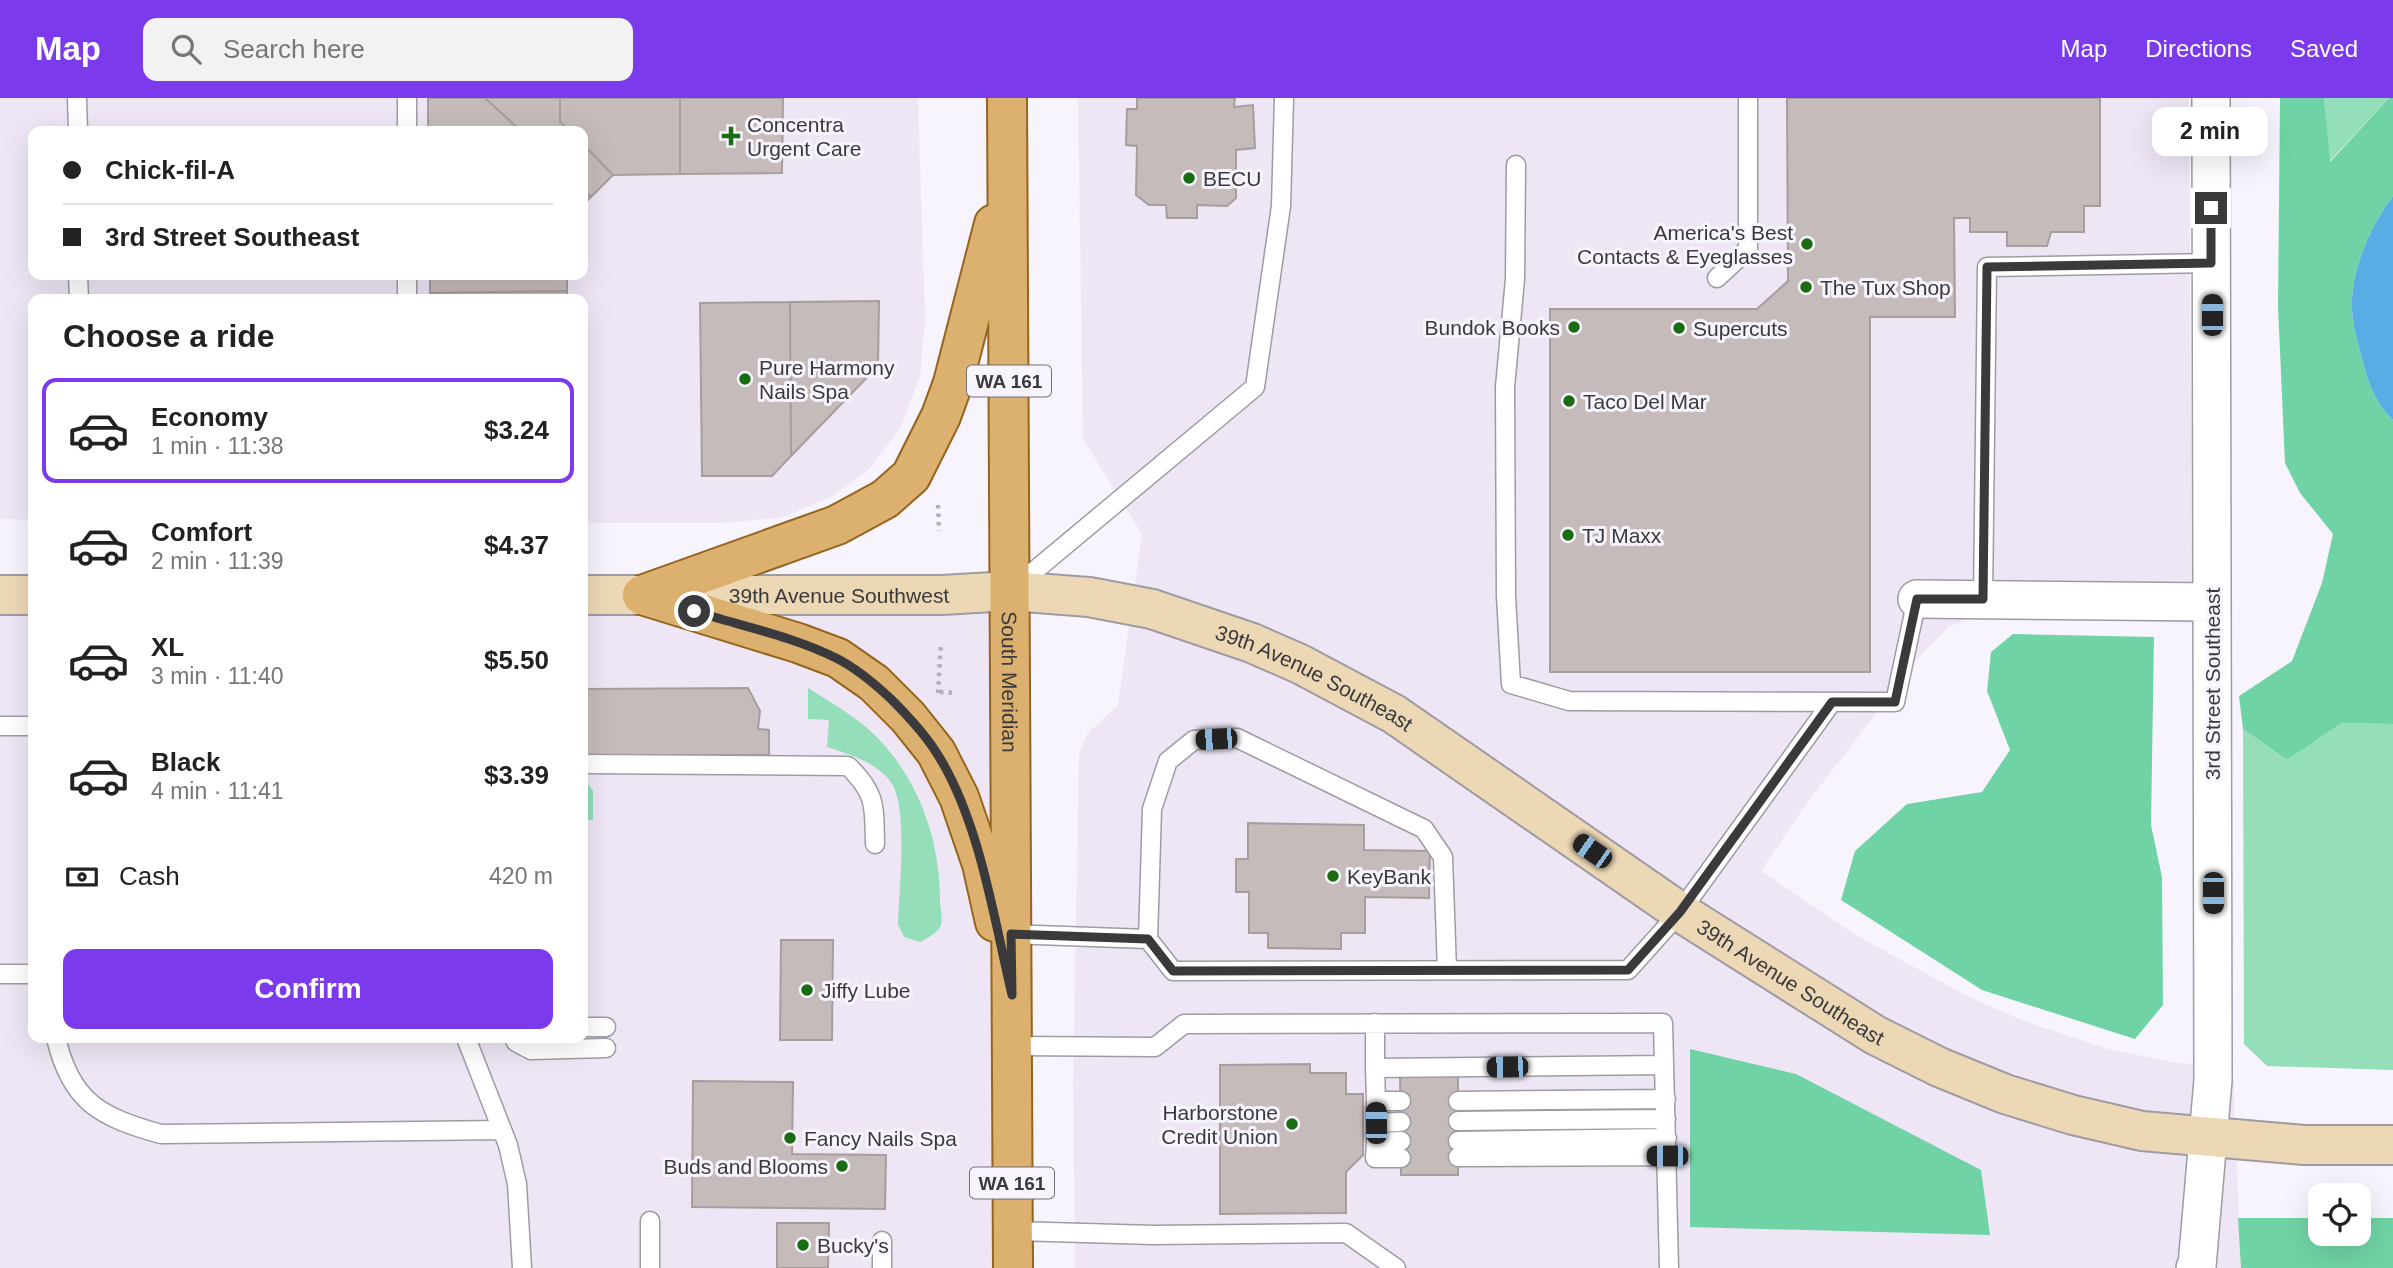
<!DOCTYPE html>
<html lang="en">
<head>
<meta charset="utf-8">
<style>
  :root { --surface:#fff; --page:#f2f2f2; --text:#222; --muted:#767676; --line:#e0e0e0; --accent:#7c3aed }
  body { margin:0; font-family:Helvetica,sans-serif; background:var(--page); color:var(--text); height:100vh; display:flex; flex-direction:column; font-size:26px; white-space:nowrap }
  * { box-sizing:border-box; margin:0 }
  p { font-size:23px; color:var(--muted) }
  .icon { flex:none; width:38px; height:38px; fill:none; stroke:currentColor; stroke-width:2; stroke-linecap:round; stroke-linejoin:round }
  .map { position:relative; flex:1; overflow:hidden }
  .details { position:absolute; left:28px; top:196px; width:560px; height:749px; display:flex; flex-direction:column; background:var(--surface); border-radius:14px; box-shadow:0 7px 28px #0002 }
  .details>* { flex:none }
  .banner { position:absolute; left:28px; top:28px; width:560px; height:154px; border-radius:14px; box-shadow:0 7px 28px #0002; display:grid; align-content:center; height:154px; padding:0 35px; background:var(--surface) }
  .buttons { position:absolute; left:2308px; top:1085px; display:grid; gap:14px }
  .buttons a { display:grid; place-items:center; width:63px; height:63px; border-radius:14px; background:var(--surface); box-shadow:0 7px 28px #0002; font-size:35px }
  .end { position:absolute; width:32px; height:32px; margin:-16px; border:9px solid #3a393c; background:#fff; box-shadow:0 0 0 4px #fff }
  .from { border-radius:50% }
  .bubble { position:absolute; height:49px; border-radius:14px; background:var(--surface); box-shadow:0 7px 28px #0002; font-size:23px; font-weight:700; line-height:49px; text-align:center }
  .car { position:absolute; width:21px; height:42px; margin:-21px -10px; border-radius:9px; box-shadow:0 0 5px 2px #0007; background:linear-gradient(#222 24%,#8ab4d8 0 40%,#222 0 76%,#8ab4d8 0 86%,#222 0) }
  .banner b { display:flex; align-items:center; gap:24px; height:66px; font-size:26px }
  .banner b+b { border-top:2px solid var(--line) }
  .banner i { width:18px; height:18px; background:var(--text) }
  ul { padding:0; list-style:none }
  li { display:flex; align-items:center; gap:21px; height:105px; margin:0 14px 10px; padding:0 21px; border:4px solid transparent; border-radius:14px }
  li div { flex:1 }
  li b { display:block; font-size:26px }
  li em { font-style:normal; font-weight:700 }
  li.active { border-color:var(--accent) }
  li>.icon { width:63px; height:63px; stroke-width:1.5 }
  h2 { padding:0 35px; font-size:32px; line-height:84px }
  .pay { display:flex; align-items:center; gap:18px; height:77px; padding:0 35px; font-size:26px }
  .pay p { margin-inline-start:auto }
  .cta { display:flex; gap:14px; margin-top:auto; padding:14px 35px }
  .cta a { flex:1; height:80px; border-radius:14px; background:var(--accent); color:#fff; font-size:28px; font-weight:700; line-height:80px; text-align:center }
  header { display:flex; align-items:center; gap:42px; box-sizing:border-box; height:98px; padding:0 35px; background:var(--accent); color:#fff }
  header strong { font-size:33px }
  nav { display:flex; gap:38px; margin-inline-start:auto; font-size:24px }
  .search { width:490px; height:63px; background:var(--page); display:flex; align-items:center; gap:18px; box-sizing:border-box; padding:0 24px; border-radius:14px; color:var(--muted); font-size:26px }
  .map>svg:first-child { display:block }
  .built { fill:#eee6f5; fill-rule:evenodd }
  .green { fill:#94deb9 }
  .forest { fill:#70d3a5 }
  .water { fill:#58ade4 }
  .building { fill:#c5bbba; stroke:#a79d9c; stroke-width:2 }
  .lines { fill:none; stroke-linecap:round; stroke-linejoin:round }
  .service-casing { stroke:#9f9ba3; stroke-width:21 }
  .minor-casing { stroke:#9f9ba3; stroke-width:40 }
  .secondary-casing { stroke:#9f9ba3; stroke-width:42 }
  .primary-casing { stroke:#94651d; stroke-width:42 }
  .path { stroke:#b3b1b7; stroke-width:4.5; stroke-dasharray:3.5 5; stroke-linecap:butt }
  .service { stroke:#fff; stroke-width:18 }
  .minor { stroke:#fff; stroke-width:37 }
  .secondary { stroke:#edd8b6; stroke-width:38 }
  .primary { stroke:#dcb06e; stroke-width:38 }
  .route { stroke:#3a393c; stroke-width:9 }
  .poi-dot { fill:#1a6c12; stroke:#f8f4fd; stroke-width:2.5 }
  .labels { text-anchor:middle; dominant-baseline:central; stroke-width:6; stroke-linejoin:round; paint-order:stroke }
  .shield { fill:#f8f4fd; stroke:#737176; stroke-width:2 }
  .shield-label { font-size:19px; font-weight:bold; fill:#3a393c }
  .poi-label { font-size:21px; fill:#3a393c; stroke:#f8f4fd; text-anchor:start }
  .street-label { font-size:21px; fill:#3a393c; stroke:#f8f4fd }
</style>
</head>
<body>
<header>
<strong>Map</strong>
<div class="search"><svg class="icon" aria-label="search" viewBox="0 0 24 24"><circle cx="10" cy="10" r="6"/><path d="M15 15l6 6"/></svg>Search here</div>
<nav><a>Map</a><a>Directions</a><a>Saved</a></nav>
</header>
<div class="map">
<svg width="2393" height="1170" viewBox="0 0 2393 1170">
  <rect width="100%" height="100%" fill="#f8f4fd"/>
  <!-- built -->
  <path class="built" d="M0,0h918l7,224 -5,55 -19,50 -31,41 -36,27 -50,22 -60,6h-141v-224h-550v221l-33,-1zM33,33h550v144h-550z
    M1078,0h1111l3,525 -219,-6 -24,10 -26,25 -119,155 -43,64 95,64 111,61 62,27 76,25 66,14 62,6 8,200h-1166l-2,-184 6,-329 8,-21 31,-29 24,-171 -59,-95z
    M1010,493l3,677h-1013v-673h33v443h550v-445z"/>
  <!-- green -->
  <path class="green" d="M2324,0h65l-60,64z
    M808,590c27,17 56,33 77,58 36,41 55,98 55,153 0,7 3,19 1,26 -3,8 -14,13 -21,17l-16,-5 -6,-13c1,-32 10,-114 -6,-140 -13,-21 -43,-30 -65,-37l2,-27 -21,-1z
    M2342,625l51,1v346l-126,-4 -23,-22 -1,-315 44,31z
    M583,684h4l6,9v29h-10z"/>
  <!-- forest -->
  <path class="forest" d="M2280,0h44l6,64 59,-64h4v98c-23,31 -43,75 -41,115 1,16 6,32 10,48 6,23 13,44 31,61v304l-51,-1 -55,37 -44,-31 -4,-33 53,-35 30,-78 11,-49 -33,-41 -15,-30 -7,-156z
    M2013,536l141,3 -3,188 11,52 1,128 -28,34 -153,-49 -141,-90 14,-49 52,-47 75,-12 28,-42 -23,-59 4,-39z
    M1690,951l106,25 185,96 9,65 -300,-8z
    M2238,1120h82v16h39v-16h34v50h-152z"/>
  <!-- water -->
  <path class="water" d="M2393,98v224c-18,-17 -25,-38 -31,-61 -4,-16 -9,-32 -10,-48 -2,-40 18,-84 41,-115z"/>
  <!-- building -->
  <path class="building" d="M428,0h57l36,33h-93z
    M485,0h75v24l10,9h-49z
    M560,0h120v76l-67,1 -30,-31v-13h-13l-10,-9z
    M680,0h103l-1,75 -102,1z
    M1137,0h98l-1,9 19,-2 2,43 -19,2v48l-9,8 -30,-1v13h-30l-1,-13h-17l-13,-10 1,-49 -11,-1 1,-36h10z
    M1787,0h313v108h-16v26h-33l-4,14h-40v-14h-37v-14h-16l1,99h-85v355h-320v-363h207l31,-28z
    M583,46l30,31 -22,22 -8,-8z
    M583,91l8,8 -8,8z
    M430,177h137v16l-137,2z
    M567,193v8h-137v-6z
    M879,203l-1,65 -87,90 -1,-154z
    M790,204l1,154 -19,20h-70l-2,-173z
    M748,590l12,23 -2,18 11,1v25l-186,1v-67z
    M1248,725l116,2v25l66,1 -1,47 -64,-1v36h-24v16l-73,-1v-15h-19v-41h-13v-33h12z
    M781,842h52l-1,100h-52z
    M1310,966v9h36v21h17v61l-17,17v41l-126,1v-149z
    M1400,974h58v103h-57z
    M693,983l100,1 -1,72 94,1 -1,54 -193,-2z
    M777,1125h52l-1,45h-51z"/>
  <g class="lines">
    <!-- service casing -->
    <g class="service-casing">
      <path id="service" d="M77,0l1,33
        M407,0v33
        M1516,67l-1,114 -10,108 1,209 5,88 58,17 326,1 22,-103
        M78,177l1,24
        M407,177v24
        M1717,180l31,-29v-151
        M1015,489l240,-200 26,-181 3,-108
        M1983,501l4,-332 225,-4
        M0,628h33
        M583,666l265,2c29,28 26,41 27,78
        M1011,836l137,5 25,32 455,-1 52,-58 152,-210
        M1148,841l4,-130 16,-48 26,-21 43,-2 187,91 19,28 4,113
        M0,876h33
        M1375,925v45l289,-3
        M583,929h23
        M56,940c15,64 44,79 105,96l341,-4
        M466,940l42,107 9,39 5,84
        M514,940l2,4 15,8 75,-2
        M1011,948l144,1 29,-23 479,-1 6,245
        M1375,970l1,33h25
        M1376,1003v22l25,-1
        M1458,1003l208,-2
        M1458,1023l208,-2
        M1376,1025v19l25,-1
        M1458,1043l209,-3
        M1376,1044l-1,16h26
        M1458,1059l209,-1
        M1012,1133l141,4 193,-2 50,35
        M650,1170v-47
        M882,1170v-27"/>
    </g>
    <!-- minor casing -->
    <g class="minor-casing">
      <path id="minor" d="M1917,501l295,3
        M2195,1170l2,-2 16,-186 -2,-982"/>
    </g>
    <!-- secondary casing -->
    <g class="secondary-casing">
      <g id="secondary">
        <path d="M0,497h33"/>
        <path id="s1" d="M583,497h359l68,-4 79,6 63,12 100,34 48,21 94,50 286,198 195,123 64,32 66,27 68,21 69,16 162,14h89"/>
      </g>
    </g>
    <!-- primary casing -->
    <g class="primary-casing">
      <g id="primary">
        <path id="s2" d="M1007,0l6,1170"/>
        <path d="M642,497l195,-70 48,-26 26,-23 30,-60 12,-33 41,-159"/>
        <path d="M642,497l156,48 40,15 36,25 34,34 28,35 23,45 23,67 13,58"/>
      </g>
    </g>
    <!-- path -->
    <path class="path" d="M938,407l1,26
      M940,594l16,1
      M938,595l3,-51"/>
    <!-- service -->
    <use href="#service" class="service"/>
    <!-- minor -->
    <use href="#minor" class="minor"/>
    <!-- secondary -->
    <use href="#secondary" class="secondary"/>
    <!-- primary -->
    <use href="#primary" class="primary"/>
  </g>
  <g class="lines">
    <!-- route -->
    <path class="route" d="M694,513c47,15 98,25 142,47 20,10 39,26 55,41 16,16 33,34 45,53 43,66 58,167 76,243l-1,-61 137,5 25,32 455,-1 52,-58 152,-210h63l22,-103h66l4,-332 224,-4v-55"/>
  </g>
  <!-- markers -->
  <g class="poi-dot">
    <path d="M727.5 27.5h7v7h7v7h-7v7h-7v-7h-7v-7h7z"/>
    <circle cx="1189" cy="80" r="7"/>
    <circle cx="1807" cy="146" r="7"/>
    <circle cx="1806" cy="189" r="7"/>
    <circle cx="1574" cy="229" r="7"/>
    <circle cx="1679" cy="230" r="7"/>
    <circle cx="745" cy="281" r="7"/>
    <circle cx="1569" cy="303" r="7"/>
    <circle cx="1568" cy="437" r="7"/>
    <circle cx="1333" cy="778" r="7"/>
    <circle cx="807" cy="892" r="7"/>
    <circle cx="1292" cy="1026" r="7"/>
    <circle cx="790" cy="1040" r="7"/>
    <circle cx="842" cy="1068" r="7"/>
    <circle cx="803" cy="1147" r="7"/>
  </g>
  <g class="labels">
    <!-- shield labels -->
    <g class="shield">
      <rect x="967" y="267.5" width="84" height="31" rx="5"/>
      <rect x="970" y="1069.5" width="84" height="31" rx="5"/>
    </g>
    <g class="shield-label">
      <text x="1009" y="283">WA 161</text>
      <text x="1012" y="1085">WA 161</text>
    </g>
    <!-- poi labels -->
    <g class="poi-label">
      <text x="747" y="26">Concentra<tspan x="747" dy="24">Urgent Care</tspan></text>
      <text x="1203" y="80">BECU</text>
      <text x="1793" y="134" text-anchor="end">America's Best<tspan x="1793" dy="24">Contacts &amp; Eyeglasses</tspan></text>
      <text x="1820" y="189">The Tux Shop</text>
      <text x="1560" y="229" text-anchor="end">Bundok Books</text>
      <text x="1693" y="230">Supercuts</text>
      <text x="759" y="269">Pure Harmony<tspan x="759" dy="24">Nails Spa</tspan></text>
      <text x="1583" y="303">Taco Del Mar</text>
      <text x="1582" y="437">TJ Maxx</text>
      <text x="1347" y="778">KeyBank</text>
      <text x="821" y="892">Jiffy Lube</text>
      <text x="1278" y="1014" text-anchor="end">Harborstone<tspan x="1278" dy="24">Credit Union</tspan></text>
      <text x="804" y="1040">Fancy Nails Spa</text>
      <text x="828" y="1068" text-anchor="end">Buds and Blooms</text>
      <text x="817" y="1147">Bucky's</text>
    </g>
    <!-- street labels -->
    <g class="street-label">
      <text stroke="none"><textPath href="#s1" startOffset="256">39th Avenue Southwest</textPath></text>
      <text stroke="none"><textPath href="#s1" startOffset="747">39th Avenue Southeast</textPath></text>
      <text stroke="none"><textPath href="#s2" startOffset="584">South Meridian</textPath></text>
      <text transform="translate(2212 586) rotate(-90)">3rd Street Southeast</text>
      <text stroke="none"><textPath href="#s1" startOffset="1314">39th Avenue Southeast</textPath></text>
    </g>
  </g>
</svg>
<div class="buttons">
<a><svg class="icon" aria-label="locate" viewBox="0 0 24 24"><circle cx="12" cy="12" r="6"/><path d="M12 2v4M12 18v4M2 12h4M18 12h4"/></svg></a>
</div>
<i class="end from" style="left:694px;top:513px"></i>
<i class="end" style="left:2211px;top:110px"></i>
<div class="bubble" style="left:2152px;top:9px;width:116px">2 min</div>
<i class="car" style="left:2212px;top:217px;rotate:0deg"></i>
<i class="car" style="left:1216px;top:641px;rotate:267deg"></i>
<i class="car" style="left:1592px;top:753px;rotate:305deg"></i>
<i class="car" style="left:2213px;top:795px;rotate:180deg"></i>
<i class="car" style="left:1507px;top:969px;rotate:269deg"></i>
<i class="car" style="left:1376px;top:1025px;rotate:359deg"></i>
<i class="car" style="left:1667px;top:1058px;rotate:270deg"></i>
<div class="banner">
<b><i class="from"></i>Chick-fil-A</b>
<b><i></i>3rd Street Southeast</b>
</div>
<section class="details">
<h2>Choose a ride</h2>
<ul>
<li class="active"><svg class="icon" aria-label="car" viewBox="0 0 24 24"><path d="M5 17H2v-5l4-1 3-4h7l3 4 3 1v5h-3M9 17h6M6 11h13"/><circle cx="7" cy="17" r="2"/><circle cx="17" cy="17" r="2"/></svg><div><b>Economy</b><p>1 min · 11:38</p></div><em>$3.24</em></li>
<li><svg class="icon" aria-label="car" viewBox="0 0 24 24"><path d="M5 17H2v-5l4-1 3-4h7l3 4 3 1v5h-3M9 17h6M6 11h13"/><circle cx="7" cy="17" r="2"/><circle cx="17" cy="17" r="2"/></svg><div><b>Comfort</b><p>2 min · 11:39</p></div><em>$4.37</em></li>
<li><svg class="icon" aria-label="car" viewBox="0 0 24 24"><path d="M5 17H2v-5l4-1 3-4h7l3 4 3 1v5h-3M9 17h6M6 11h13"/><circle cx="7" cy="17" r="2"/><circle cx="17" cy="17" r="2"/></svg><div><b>XL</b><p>3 min · 11:40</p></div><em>$5.50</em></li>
<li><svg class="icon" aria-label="car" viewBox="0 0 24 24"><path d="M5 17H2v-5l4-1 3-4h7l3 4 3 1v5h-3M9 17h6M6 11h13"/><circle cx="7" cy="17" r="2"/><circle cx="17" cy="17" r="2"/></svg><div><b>Black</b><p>4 min · 11:41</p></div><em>$3.39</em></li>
</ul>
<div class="pay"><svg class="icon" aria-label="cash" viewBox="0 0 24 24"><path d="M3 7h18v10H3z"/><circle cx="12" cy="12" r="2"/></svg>Cash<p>420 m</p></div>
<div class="cta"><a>Confirm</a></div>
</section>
</div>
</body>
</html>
